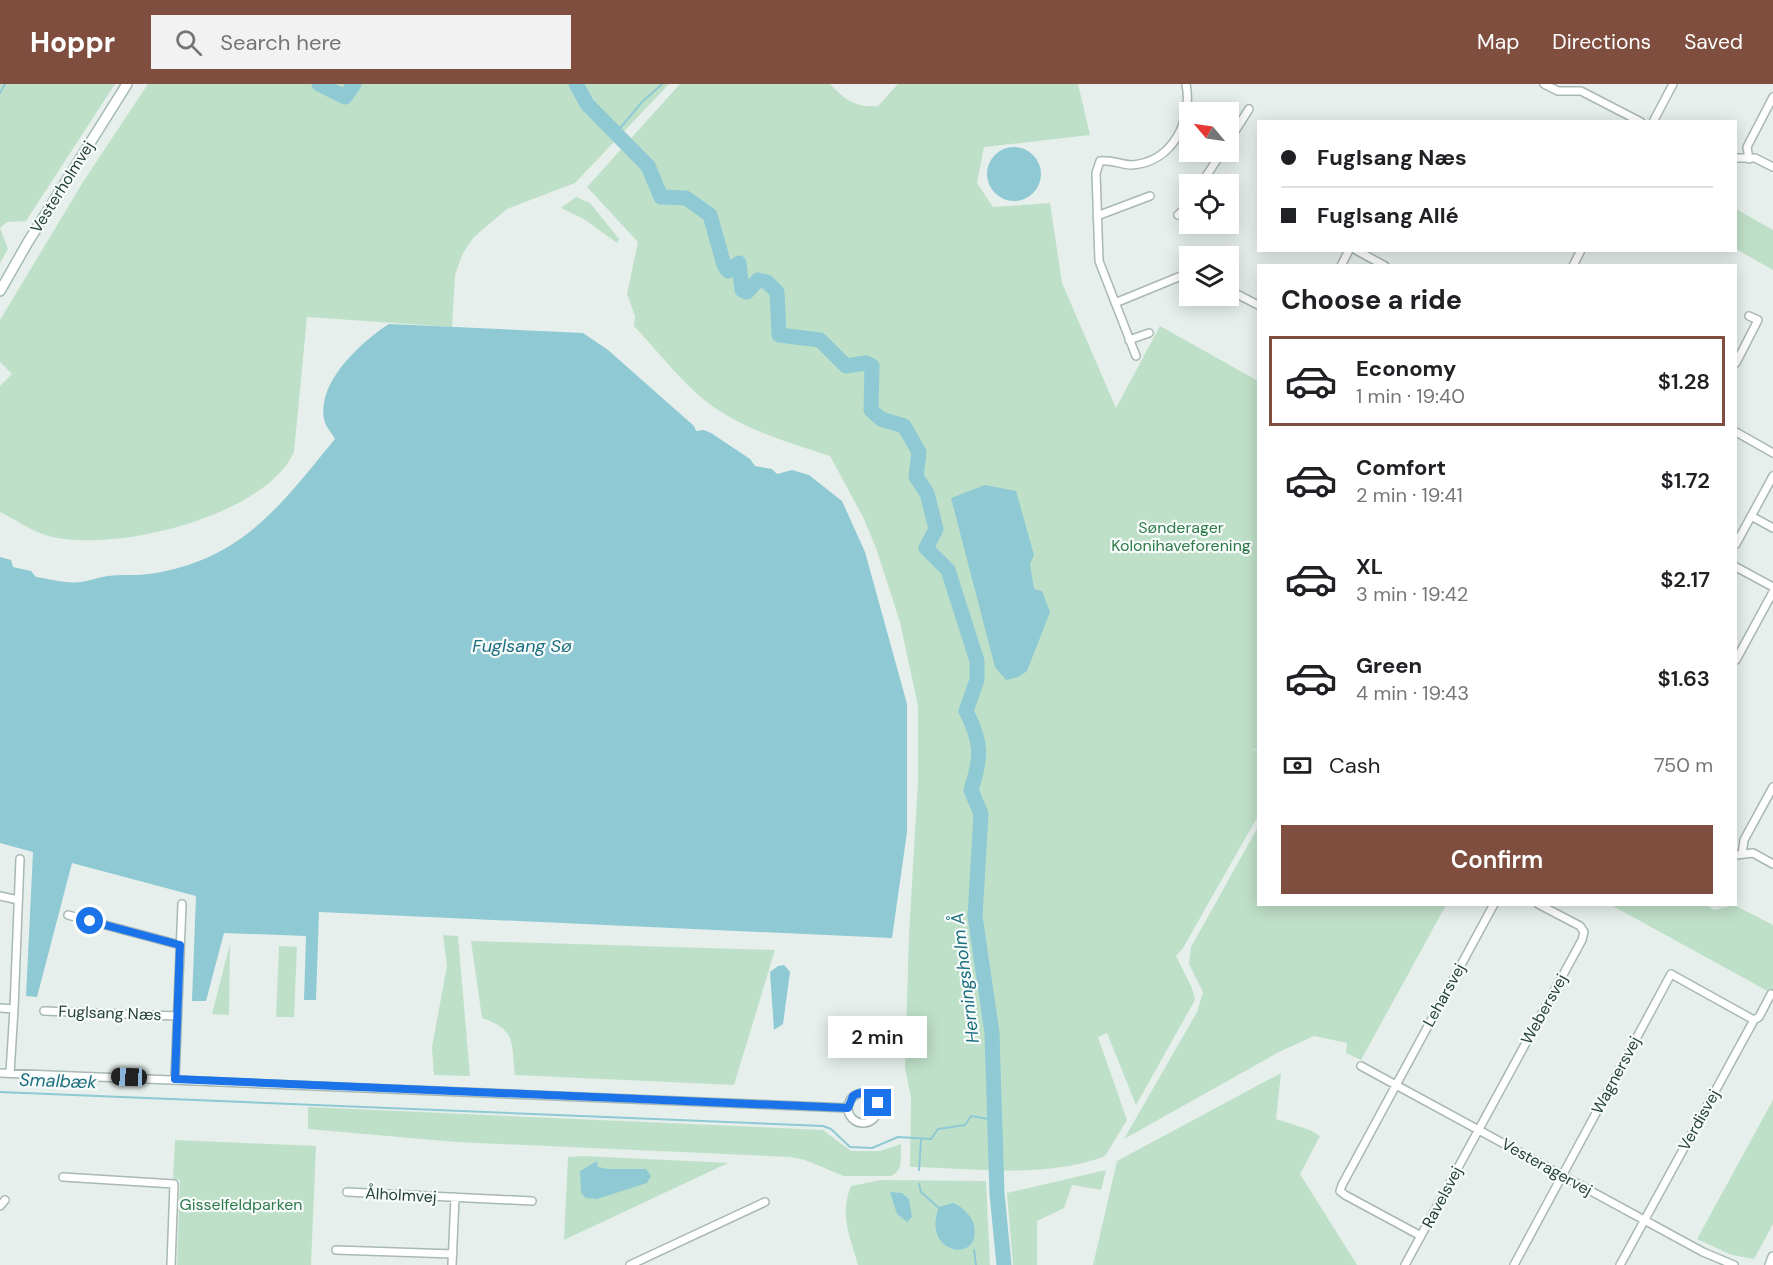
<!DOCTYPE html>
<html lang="en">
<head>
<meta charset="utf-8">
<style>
  :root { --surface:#fff; --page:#f2f2f2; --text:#202124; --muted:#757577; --line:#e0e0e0; --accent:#7f4e3f }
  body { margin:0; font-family:"DM Sans",sans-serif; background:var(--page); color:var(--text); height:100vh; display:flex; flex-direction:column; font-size:22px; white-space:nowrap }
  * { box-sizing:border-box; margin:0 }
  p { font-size:20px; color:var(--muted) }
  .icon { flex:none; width:33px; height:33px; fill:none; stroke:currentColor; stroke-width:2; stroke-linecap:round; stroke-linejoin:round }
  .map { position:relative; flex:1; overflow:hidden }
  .drawer { position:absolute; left:1257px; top:180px; width:480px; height:642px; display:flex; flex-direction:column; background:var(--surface); border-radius:0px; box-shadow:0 3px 15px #0003 }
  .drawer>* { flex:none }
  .guide { position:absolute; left:1257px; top:36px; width:480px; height:132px; border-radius:0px; box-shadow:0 3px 15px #0003; display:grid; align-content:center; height:132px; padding:0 24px; background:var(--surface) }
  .needle { width:39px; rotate:299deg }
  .tools { position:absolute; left:1179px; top:18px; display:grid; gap:12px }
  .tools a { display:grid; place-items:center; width:60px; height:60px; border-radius:0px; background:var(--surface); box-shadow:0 3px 15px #0003; font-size:30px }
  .end { position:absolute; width:27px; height:27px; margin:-14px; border:8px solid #1a73e8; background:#fff; box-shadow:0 0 0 3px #fff }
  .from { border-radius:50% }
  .bubble { position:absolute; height:42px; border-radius:0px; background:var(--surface); box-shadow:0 3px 15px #0003; font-size:20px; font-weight:600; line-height:42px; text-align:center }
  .car { position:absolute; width:18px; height:36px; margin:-18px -9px; border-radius:8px; box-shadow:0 0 4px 2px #0007; background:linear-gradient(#222 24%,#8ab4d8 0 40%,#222 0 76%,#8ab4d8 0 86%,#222 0) }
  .guide b { display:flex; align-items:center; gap:21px; height:57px; font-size:22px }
  .guide b+b { border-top:2px solid var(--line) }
  .guide i { width:15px; height:15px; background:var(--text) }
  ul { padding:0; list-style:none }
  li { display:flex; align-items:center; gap:18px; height:90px; margin:0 12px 9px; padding:0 12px; border:3px solid transparent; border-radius:0px }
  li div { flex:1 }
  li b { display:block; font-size:22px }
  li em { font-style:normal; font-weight:600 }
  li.active { border-color:var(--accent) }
  li>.icon { width:54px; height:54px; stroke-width:1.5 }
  h2 { padding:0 24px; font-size:27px; line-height:72px }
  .pay { display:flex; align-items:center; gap:15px; height:66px; padding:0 24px; font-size:22px }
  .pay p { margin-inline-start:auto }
  .button { display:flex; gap:12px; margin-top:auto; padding:12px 24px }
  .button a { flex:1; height:69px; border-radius:0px; background:var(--accent); color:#fff; font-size:24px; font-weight:600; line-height:69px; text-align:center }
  header { display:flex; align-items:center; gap:36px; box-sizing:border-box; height:84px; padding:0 30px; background:var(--accent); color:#fff }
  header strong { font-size:28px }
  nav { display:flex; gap:33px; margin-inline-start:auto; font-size:21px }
  .search { width:420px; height:54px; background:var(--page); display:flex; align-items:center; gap:15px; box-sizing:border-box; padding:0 21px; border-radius:0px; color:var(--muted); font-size:22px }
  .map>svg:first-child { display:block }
  .green { fill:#bfe0c8 }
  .water { fill:#8ec9d4 }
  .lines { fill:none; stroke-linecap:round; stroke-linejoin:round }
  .stream { stroke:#8ec9d4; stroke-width:2 }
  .river { stroke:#8ec9d4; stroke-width:15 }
  .street-casing { stroke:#a8b8b2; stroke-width:10 }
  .secondary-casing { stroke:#a4bbb3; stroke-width:12 }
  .street { stroke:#fff; stroke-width:7 }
  .secondary { stroke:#fff; stroke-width:9 }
  .route { stroke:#1a73e8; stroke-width:8 }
  .labels { text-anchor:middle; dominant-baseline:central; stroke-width:4.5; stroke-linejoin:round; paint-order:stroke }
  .street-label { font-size:16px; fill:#24423a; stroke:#f7fbf9 }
  .park-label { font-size:16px; fill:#2d7a4b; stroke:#f7fbf9 }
  .water-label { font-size:18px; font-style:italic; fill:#1c6f80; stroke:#f7fbf9 }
</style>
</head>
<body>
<header>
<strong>Hoppr</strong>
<div class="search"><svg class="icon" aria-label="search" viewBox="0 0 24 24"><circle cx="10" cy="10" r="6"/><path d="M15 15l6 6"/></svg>Search here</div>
<nav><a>Map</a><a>Directions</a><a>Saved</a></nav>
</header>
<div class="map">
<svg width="1773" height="1181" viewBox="0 0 1773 1181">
  <rect width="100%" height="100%" fill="#e6efeb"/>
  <!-- green -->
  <path class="green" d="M0,0h115l-89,137 -19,1 -7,6 8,21 -8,14z
    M148,0h521l-94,99 -68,26 -33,28 -11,16 -8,22 -3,52 -145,-10 -13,135c-29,65 -185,103 -249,83 -15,-5 -31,-16 -45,-23v-126l12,-12 -12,-12v-42l83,-138z
    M680,0h150c15,16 26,24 48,22l20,-22h180l12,51 -106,12 -7,36 16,24 57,-4 12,80 54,125 44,-82 98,55v369l-6,-2 6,4v64l-75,132 -7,8 16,32 3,12 -59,105 -29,-72 -9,4 29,83 -22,36c-59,23 -133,12 -195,11l1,-70 -6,-29 4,-134 9,-153v-75l-18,-84 -24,-74 -13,-31 -33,-61c-42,-13 -87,-27 -122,-53 -25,-19 -52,-54 -74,-77l1,-10 -8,-22 11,-52 -51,-55z
    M576,113l14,6 29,36 -2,4 -33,-24 -23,-11z
    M1736,125l37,21v40l-37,-21z
    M1258,743v77l188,1 -85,155 -15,-7 1,-10 -33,-7 -35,16 -155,87 73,-127 6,-20 -14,-28 2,-17z
    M1705,820l9,6 20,-5 39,20v69l-162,-89z
    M443,851l15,1 12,140 -36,-1 -2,-28 15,-81z
    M471,857l304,9 -41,135 -219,-10c-4,-33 2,-45 -33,-57z
    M230,860l-1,71 -17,-1z
    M279,862l18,1 -3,70h-18z
    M1281,989l-5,46 34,11 10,6 -20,38 57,91h-264l24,-104z
    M1773,1016v124l-19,35 -22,-4 -35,-16z
    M308,1023l515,23 28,21h29l21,-7c-1,12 3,27 -10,32h-47l-39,-16 -15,-3 -334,-15 -148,-13z
    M175,1056l141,6 -5,119h-134l3,-85 -7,-1z
    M568,1073l16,-1 144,7 -164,77z
    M1106,1086l-5,20 -29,-5 -8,23 -27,13v44h-24l-6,-72z
    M881,1096l105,1 4,84h-132c-8,-29 -19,-50 -7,-79z"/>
  <!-- water -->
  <path class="water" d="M987 90a27 27 0 1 1 54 0a27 27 0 1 1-54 0Z
    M389,240l194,9 25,17 86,76 2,5 8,-1 7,3 39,26 5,7 17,3 5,5 15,-4 17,5 33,26 23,51 42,152v128l-15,106 -573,-26 -3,88h-12l2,-64 -82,-3 -18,68h-14l4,-105 -124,-33 -35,134 -11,-1 7,-144 -33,-9v-286l11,3 2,7 18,4 5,6c14,2 31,7 45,5 9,-1 18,-5 27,-6 13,-2 27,0 41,-2 93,-14 130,-67 186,-135 -3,-6 -10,-13 -11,-20 -7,-37 37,-77 65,-95z
    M985,401l31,6 18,64 -4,9 4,25 8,2 8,21 -23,59 -9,6 -12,3 -11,-13 -44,-169z
    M784,881l6,7 -7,52 -9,6 -4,-58 8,-6z
    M597,1077l1,6 10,2h38l5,7 -4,7 -50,16 -11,-1 -5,-5 -1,-22z
    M890,1108l12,1 7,6 3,18 -5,5 -10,-8z
    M953,1119c9,3 20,14 21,23 8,39 -54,28 -35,-19z"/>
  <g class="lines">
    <!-- stream -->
    <path class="stream" d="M0,9l5,-9
      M616,49l26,-31 20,-18
      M0,1008l823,34 8,3 19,18 22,1 26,-11 33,2 7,-10 27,-4 6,-9 23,4
      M919,1086l2,-30
      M919,1100l2,8 19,17
      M974,1166l2,15"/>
    <!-- river -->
    <path class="river" d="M319,0l26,13 9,-13
      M576,0l11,20 61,62 13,31 25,1 24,17 14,50 4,6 11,-8 3,27 5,2 11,-12 9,2 10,10 2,43 41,5 26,26 20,-3 6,3 -1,44 10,9 23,7 15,26 -3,25 11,16 9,36 -10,19 22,22 29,91v19l-11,31c16,32 16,45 5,79l10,24 -6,102 17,117 5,161 7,71"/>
    <!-- street casing -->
    <g class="street-casing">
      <path id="street" d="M1544,0l14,7h23l60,31
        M1653,38l20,-38
        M1228,58l21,-33
        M1736,74h19l18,9
        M1749,75l-2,-12 26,-50
        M1201,100l21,-32
        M1178,131l12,-12
        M1097,132l53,-20
        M1356,166l29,16
        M1341,182l8,-16
        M1573,182l8,-16
        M1233,208l25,13
        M1115,219l66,-27
        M1129,256l20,-7
        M1136,272l-37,-95 -3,-88 4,-12c10,-2 21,4 32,4 41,-3 61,-45 54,-81
        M1736,279l22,-43 -9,-4
        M1736,348l37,21
        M1751,432l22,12
        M1736,460l37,-68
        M1736,483l37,20
        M1736,576l37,-68
        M1742,770l2,-14 29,-53
        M1736,771l17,-2 20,11
        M0,812l18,4
        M68,831l112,30
        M0,924l14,1 -4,64
        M14,925l6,-150
        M44,927l133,5
        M1754,936l5,-3 12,-23
        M1361,982l342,186 31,13
        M0,989l848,35
        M175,995l7,-175
        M848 1024a15 15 0 1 1 30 0a15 15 0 1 1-30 0Z
        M63,1093l111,7 -3,81
        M347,1108l185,9
        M0,1122l5,-6
        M1421,1152l-76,-41 -5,-4 2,-6 152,-281
        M336,1166l117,4
        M452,1181l3,-68
        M630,1181l135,-63
        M1405,1181l177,-325 2,-8 -4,-6 -42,-22
        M1514,1181l157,-291 83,46 -134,245"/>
    </g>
    <!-- secondary casing -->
    <g class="secondary-casing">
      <path id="secondary" d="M0,207l28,-49 99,-158
        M1770,1181l3,-8"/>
    </g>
    <!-- street -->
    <use href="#street" class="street"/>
    <!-- secondary -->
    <use href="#secondary" class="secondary"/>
  </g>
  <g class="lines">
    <!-- route -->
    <path class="route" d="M90,837l90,24 -5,134 673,29 5,-12c9,-6 20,-3 25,7"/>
  </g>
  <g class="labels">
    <!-- street labels -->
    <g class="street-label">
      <text transform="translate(62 103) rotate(-58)">Vesterholmvej</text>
      <text transform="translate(1444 911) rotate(-61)">Leharsvej</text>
      <text transform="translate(1544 925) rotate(-61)">Webersvej</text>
      <text transform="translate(110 929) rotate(2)">Fuglsang Næs</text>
      <text transform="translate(1616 991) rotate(-62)">Wagnersvej</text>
      <text transform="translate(1699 1036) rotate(-61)">Verdisvej</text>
      <text transform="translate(1547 1083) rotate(29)">Vesteragervej</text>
      <text transform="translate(401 1111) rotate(3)">Ålholmvej</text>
      <text transform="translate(1442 1113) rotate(-62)">Ravelsvej</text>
    </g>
    <!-- park labels -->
    <g class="park-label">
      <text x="1181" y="443">Sønderager<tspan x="1181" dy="18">Kolonihaveforening</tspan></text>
      <text x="241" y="1120">Gisselfeldparken</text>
    </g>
    <!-- water labels -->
    <g class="water-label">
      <text x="522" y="562">Fuglsang Sø</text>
      <text transform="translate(965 894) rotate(-97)">Herningsholm Å</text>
      <text transform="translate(58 997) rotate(2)">Smalbæk</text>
    </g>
  </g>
</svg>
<div class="tools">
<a><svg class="needle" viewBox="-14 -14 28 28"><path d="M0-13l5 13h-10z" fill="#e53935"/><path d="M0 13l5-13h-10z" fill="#757577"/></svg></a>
<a><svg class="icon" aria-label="locate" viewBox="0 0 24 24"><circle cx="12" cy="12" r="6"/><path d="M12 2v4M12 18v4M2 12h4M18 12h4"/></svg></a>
<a><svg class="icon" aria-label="layers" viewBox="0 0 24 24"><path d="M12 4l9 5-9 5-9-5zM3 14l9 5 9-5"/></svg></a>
</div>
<i class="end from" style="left:90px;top:837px"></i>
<i class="end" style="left:878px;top:1019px"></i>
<div class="bubble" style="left:828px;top:932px;width:99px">2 min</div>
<i class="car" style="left:129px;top:993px;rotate:272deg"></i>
<div class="guide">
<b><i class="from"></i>Fuglsang Næs</b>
<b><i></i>Fuglsang Allé</b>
</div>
<section class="drawer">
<h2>Choose a ride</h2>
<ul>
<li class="active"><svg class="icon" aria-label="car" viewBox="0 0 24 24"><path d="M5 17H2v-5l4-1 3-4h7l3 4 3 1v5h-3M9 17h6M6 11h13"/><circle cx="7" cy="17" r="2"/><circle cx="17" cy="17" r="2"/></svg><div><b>Economy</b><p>1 min · 19:40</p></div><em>$1.28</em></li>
<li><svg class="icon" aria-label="car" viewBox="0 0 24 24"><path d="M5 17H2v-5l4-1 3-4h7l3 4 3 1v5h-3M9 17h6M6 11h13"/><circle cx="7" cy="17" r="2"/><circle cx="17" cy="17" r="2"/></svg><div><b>Comfort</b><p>2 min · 19:41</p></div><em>$1.72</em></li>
<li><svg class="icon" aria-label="car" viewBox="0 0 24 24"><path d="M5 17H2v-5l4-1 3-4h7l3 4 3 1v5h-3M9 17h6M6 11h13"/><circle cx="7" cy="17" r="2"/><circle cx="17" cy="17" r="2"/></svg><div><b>XL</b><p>3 min · 19:42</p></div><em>$2.17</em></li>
<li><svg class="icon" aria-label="car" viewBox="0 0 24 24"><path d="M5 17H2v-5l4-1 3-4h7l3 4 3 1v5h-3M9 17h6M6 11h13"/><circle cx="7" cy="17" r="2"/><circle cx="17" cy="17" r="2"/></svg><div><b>Green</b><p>4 min · 19:43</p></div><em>$1.63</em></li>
</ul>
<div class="pay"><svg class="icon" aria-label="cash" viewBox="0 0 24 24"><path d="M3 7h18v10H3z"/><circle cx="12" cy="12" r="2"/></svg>Cash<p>750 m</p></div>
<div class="button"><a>Confirm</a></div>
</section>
</div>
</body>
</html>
